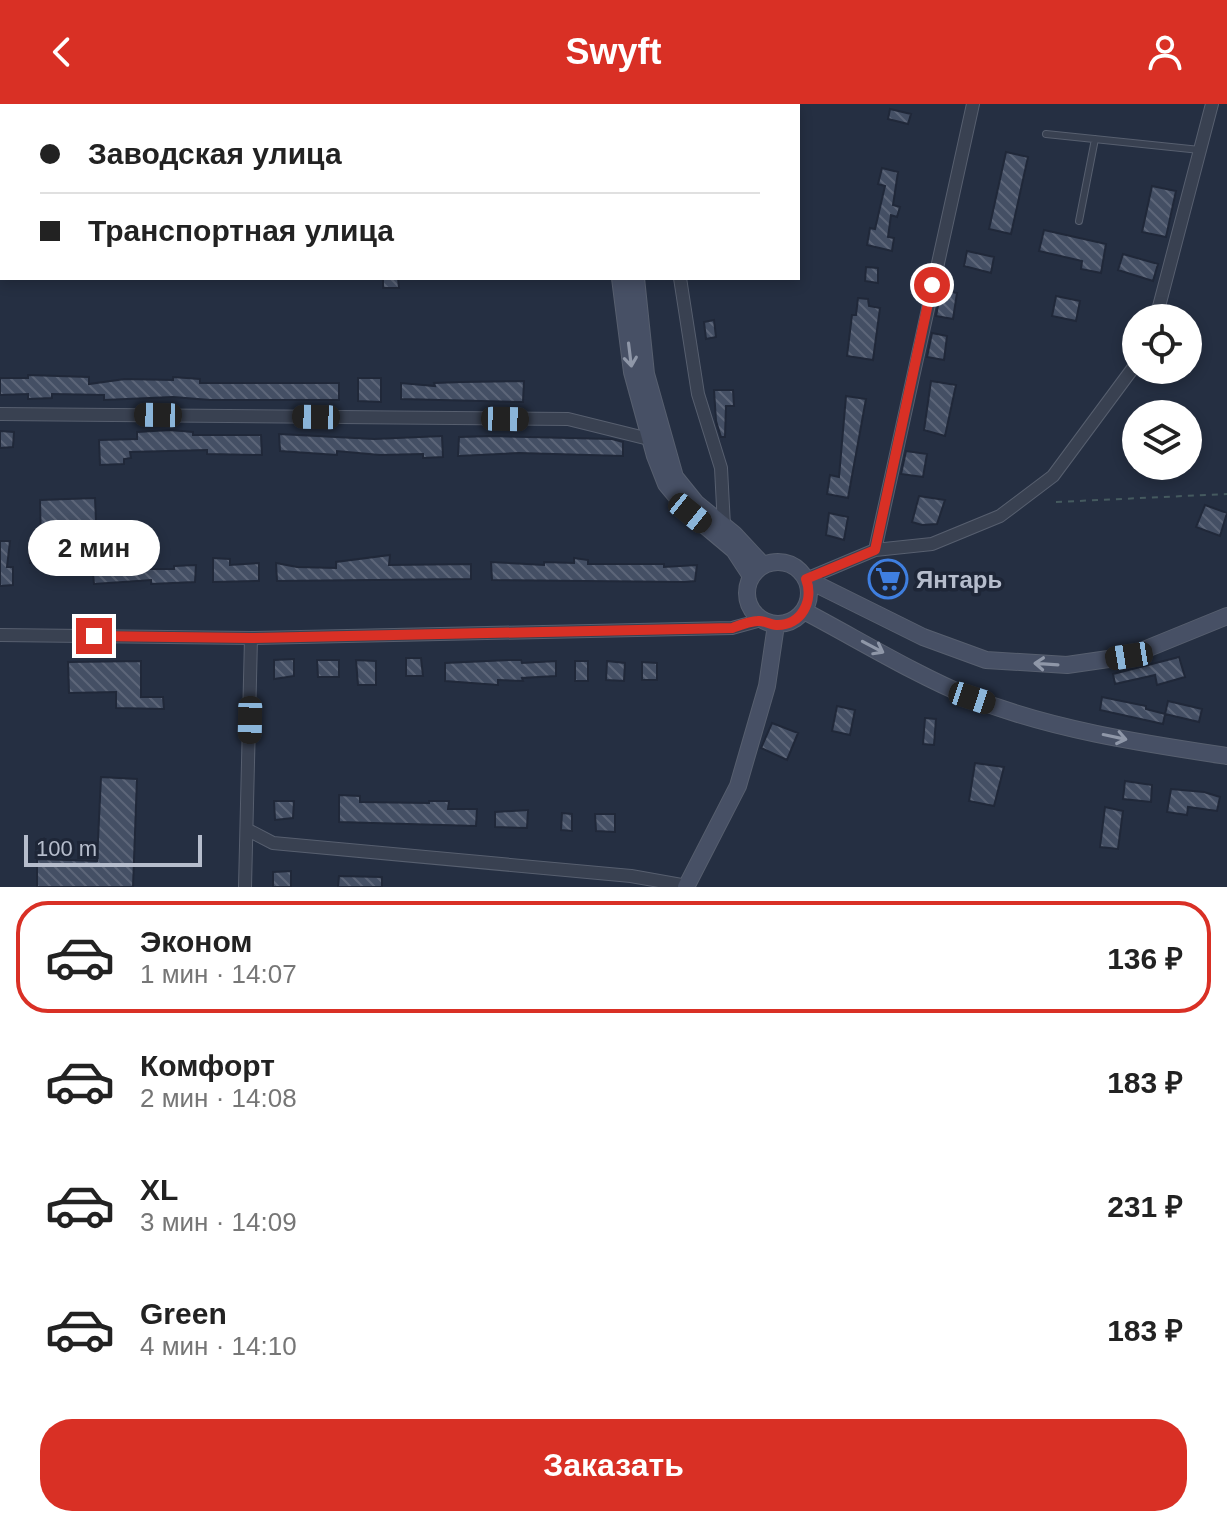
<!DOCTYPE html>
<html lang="ru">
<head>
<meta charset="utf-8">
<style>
  :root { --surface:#fff; --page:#f6f6f6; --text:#222; --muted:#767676; --line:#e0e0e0; --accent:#d93025 }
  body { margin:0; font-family:Arial,sans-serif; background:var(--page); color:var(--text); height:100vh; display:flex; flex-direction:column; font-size:30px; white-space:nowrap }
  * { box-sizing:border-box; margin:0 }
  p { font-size:26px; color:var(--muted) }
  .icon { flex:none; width:44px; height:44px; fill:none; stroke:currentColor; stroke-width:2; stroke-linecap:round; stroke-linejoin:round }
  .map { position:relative; height:783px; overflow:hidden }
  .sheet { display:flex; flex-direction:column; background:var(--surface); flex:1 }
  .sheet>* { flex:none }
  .hud { position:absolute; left:0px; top:0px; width:800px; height:176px; box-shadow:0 4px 12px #0003; display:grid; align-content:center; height:176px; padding:0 40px; background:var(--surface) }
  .buttons { position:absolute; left:1122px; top:200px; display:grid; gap:16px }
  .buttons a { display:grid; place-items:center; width:80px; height:80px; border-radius:50%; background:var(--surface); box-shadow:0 4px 12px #0003; font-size:40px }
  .scale { position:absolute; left:24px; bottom:20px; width:178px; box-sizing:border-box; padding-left:8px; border:4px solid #b6bdcc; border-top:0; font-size:22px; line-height:28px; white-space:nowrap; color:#b6bdcc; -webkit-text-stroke:6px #1e2637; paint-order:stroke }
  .end { position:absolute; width:36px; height:36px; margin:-18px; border:10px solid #d93025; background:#fff; box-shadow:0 0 0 4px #fff }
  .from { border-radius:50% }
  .bubble { position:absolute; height:56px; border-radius:28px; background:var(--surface); box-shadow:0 4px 12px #0003; font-size:26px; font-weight:800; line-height:56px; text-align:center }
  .car { position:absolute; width:24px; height:48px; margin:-24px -12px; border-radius:10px; box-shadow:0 0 6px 2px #0007; background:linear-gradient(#222 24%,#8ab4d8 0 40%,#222 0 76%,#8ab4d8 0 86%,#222 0) }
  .hud b { display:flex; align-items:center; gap:28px; height:76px; font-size:30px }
  .hud b+b { border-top:2px solid var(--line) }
  .hud i { width:20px; height:20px; background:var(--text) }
  ul { padding:14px 0 0; list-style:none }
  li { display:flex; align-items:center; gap:24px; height:112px; margin:0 16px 12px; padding:0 24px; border:4px solid transparent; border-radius:32px }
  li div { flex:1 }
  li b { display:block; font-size:30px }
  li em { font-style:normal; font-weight:800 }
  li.selected { border-color:var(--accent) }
  li>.icon { width:72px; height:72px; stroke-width:1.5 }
  .cta { display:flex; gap:16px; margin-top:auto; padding:16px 40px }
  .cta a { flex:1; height:92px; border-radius:32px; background:var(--accent); color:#fff; font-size:32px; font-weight:800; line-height:92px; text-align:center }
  header { display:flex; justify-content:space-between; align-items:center; height:104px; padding:0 40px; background:var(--accent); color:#fff; font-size:36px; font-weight:800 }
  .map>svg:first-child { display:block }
  .building { fill:url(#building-back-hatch); stroke:#202839; stroke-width:2 }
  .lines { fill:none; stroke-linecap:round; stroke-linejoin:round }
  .lane-casing { stroke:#575f6f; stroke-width:8 }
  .street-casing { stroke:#575f6f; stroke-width:14 }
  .secondary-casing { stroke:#575f6f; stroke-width:18 }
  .path { stroke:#455a5f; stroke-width:2; stroke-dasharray:6 6; stroke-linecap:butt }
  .lane { stroke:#394151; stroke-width:6 }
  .street { stroke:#394151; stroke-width:12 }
  .secondary { stroke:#475065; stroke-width:16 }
  .oneway { stroke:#8f97a8 }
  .route { stroke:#d93025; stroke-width:10 }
  .labels { text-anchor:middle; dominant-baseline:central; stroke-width:7; stroke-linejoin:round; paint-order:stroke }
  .poi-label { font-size:24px; font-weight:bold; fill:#b6bdcc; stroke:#1e2637; text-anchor:start }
</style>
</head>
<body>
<header><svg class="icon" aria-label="back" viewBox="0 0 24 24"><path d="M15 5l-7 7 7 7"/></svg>Swyft<svg class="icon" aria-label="person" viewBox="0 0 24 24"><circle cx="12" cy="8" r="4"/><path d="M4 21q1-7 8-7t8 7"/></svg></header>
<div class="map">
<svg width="1227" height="783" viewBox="0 0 1227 783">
  <defs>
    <pattern id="building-back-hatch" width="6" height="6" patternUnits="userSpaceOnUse" patternTransform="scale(2)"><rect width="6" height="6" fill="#444f64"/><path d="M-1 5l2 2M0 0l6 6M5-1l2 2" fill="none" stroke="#5d6679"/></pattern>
  </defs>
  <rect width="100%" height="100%" fill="#252f42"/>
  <!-- building -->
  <path class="building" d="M890,5l21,5 -3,10 -20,-5z
    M1006,48l22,5 -17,77 -22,-5z
    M882,64l16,4 -5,33 7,2 -3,10 -6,-2 -3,22 6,1 -2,13 -25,-6 3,-17 5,1 10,-43 -7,-2z
    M1152,82l24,5 -10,46 -24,-5z
    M1044,126l62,14 -5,29 -20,-4 1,-8 -43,-10z
    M967,147l27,6 -3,16 -27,-7z
    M1123,150l35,10 -5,17 -35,-11z
    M866,163l12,1v15l-13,-2z
    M383,174h15l1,10h-16z
    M941,186l16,3 -4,26 -17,-3z
    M1056,192l24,5 -4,20 -24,-5z
    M858,194l10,1 1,7 11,2 -7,52 -26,-4 5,-41h4z
    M714,216l2,17 -10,2 -2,-17z
    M932,229l15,3 -3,24 -17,-3z
    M28,271l61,2v7l36,-5 48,1v-3l27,2v4h139v17h-129l-37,-3 -69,3v-5l-52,-1v4l-24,1v-5l-28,1v-17h28z
    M358,274h23v24l-23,-1z
    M524,277l-1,21 -122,-3v-16l34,3 -1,-3 28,-1z
    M931,277l25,4 -11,51 -21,-6z
    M714,286h19l1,16h-8l-1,31h-4l-5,-16z
    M846,292l20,3 -18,99 -21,-4 3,-19 9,2z
    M170,326l23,2v3h68l1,20 -55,-1v-4l-77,2 1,6 -7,1v5l-24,1 -1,-25 38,-1v-7z
    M0,327l14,1 -1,15 -13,1z
    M279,330l95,5 68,-3 1,21 -20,1v-4l-43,1 -43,-4v4l-57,-4z
    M491,332l121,3 11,3v14l-104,-3 -61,3 1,-19z
    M906,347l21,3 -4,23 -22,-3z
    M919,392l26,4 -8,24 -15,1 -10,-3z
    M95,394l2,46 -56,1 -1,-45z
    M1205,401l22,8 -7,23 -24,-9z
    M829,409l19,4 -4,23 -18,-5z
    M0,437h10l-3,26h6v18l-13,1z
    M29,441h12v19l-11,-1z
    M390,451l-1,10 82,-1v15l-194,2 -1,-18 21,4 39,1v-6z
    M213,454l17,1v6l29,-2v18l-46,1z
    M574,454l14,2v4h76v3l33,-2 -2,16 -10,1 -193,-2 -1,-18 53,3v-3l30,1z
    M92,459h22v3l24,-3v6h36v-3l22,-1 -1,17 -44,2v-4l-57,4z
    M880,466l17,1 -1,18 -17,-1z
    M1179,553l6,20 -28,8 -2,-10 -40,9 -2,-10z
    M406,554h15l2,18h-17z
    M294,555v17l-20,3v-19z
    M317,556h22v17h-21z
    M356,556l20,1v24h-18z
    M509,556h12l1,3 34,-2v15l-34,2 1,3 -25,-1v5l-53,-4v-18z
    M141,557v36h22l1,12 -48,-1v-16l-47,1 -1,-31z
    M575,557h13v20h-13z
    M607,557l18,2 -1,18 -18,-1z
    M642,558l15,1v17h-15z
    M1102,593l44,9v3l19,5 -2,10 -63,-14z
    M1168,597l34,8 -3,13 -34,-8z
    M837,602l18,4 -5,25 -18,-4z
    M925,614l11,1 -2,26 -11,-1z
    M772,619l26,10 -11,27 -26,-12z
    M975,659l29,4 -10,39 -25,-5z
    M101,673l36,2 -4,108h-96v-28l60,2z
    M1125,677l27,4 -1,17 -28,-3z
    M1171,685l33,3 16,5 -3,14 -29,-4 -1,8 -20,-3z
    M339,691l21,1v6l69,1v-2h20l-1,8h29l-1,17 -137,-4z
    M274,697h20l-1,17 -18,2z
    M1105,703l18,4 -5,38 -18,-2z
    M528,706l-1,18 -32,-1v-15z
    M562,709l10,1v17l-11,-1z
    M595,710h20v18l-19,-1z
    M291,767v16h-18v-15z
    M339,772l43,1v10h-44z"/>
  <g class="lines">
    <!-- lane casing -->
    <g class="lane-casing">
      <path id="lane" d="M1046,30l154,16
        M1079,117l16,-82"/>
    </g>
    <!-- street casing -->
    <g class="street-casing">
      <path id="street" d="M657,0v2
        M0,128h2
        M680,174l18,116 23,74 3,58
        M1156,214l56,-214
        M0,310l568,5 89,22
        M875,446l98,-446
        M806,475l69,-29 57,-6 68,-28 53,-40 83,-112
        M0,531l251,3 481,-10 29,-8
        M248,726l25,13 358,33 56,10
        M245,783l6,-249"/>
    </g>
    <!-- secondary casing -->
    <g class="secondary-casing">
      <path id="secondary" d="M599,0v2
        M614,0v2
        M620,174l12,94 23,84 11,28 24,29 44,37 17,26
        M636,174l10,96 29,103 21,26 38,31 29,31
        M747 489a31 31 0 1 1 62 0a31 31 0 1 1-62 0Z
        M806,475l117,58 63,23 81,5 62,-9 98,-40
        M804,507c55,29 110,63 168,87 81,32 169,45 255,58
        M686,783l52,-101 29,-100 9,-61"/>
    </g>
    <!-- path -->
    <path class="path" d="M1056,398l171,-8"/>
    <!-- lane -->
    <use href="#lane" class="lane"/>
    <!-- street -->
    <use href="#street" class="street"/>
    <!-- secondary -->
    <use href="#secondary" class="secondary"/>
  </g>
  <!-- one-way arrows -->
  <defs><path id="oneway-shaft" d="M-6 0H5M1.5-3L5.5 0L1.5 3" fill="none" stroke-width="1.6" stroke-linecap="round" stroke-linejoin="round" transform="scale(2)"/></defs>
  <g class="oneway">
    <use href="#oneway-shaft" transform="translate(630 251) rotate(83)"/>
    <use href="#oneway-shaft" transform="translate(873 543) rotate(28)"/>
    <use href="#oneway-shaft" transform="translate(1046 560) rotate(-176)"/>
    <use href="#oneway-shaft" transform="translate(1115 633) rotate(12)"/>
  </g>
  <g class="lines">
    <!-- route -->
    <path class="route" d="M94,532l157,2 481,-10c8,-3 18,-7 26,-7 6,-1 12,4 18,4 26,1 38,-25 30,-46l69,-29 57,-265"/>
  </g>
  <!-- icons -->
  <defs>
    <g id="supermarket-ring" transform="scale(2)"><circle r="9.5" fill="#1e2637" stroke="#3f7fe0" stroke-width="1.5"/><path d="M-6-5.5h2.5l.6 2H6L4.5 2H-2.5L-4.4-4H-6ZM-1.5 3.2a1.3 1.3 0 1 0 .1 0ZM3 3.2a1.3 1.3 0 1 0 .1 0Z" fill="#3f7fe0"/></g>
  </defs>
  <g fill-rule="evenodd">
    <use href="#supermarket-ring" x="888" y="475"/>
  </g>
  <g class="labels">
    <!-- poi labels -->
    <g class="poi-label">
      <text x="916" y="475">Янтарь</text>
    </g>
  </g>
</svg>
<div class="buttons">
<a><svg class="icon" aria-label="locate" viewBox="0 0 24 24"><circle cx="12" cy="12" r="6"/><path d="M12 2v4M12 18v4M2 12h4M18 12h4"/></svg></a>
<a><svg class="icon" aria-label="layers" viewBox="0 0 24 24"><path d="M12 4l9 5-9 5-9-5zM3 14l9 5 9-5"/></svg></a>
</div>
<div class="scale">100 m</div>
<i class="end from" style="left:932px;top:181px"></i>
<i class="end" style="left:94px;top:532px"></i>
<div class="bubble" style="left:28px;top:416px;width:132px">2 мин</div>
<i class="car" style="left:158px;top:311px;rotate:271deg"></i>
<i class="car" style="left:316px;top:313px;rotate:271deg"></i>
<i class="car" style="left:505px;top:315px;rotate:91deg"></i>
<i class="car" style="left:690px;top:409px;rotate:129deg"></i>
<i class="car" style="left:1129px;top:552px;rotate:261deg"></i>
<i class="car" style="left:972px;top:594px;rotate:108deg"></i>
<i class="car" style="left:250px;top:616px;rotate:181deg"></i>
<div class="hud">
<b><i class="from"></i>Заводская улица</b>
<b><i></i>Транспортная улица</b>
</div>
</div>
<section class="sheet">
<ul>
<li class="selected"><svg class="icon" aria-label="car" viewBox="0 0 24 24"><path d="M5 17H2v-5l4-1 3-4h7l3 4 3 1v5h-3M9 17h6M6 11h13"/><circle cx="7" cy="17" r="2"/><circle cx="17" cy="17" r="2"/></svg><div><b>Эконом</b><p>1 мин · 14:07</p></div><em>136 ₽</em></li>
<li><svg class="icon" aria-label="car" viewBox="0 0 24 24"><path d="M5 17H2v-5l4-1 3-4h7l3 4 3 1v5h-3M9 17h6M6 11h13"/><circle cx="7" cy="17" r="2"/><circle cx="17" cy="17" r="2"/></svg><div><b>Комфорт</b><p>2 мин · 14:08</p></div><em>183 ₽</em></li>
<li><svg class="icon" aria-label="car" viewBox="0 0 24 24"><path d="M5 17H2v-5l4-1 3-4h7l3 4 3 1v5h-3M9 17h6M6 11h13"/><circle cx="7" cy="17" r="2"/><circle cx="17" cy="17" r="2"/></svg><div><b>XL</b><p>3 мин · 14:09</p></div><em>231 ₽</em></li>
<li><svg class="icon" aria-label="car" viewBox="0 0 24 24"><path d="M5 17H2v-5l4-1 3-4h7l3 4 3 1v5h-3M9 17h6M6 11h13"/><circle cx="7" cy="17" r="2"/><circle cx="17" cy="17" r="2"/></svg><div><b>Green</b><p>4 мин · 14:10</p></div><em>183 ₽</em></li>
</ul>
<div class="cta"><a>Заказать</a></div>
</section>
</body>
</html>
